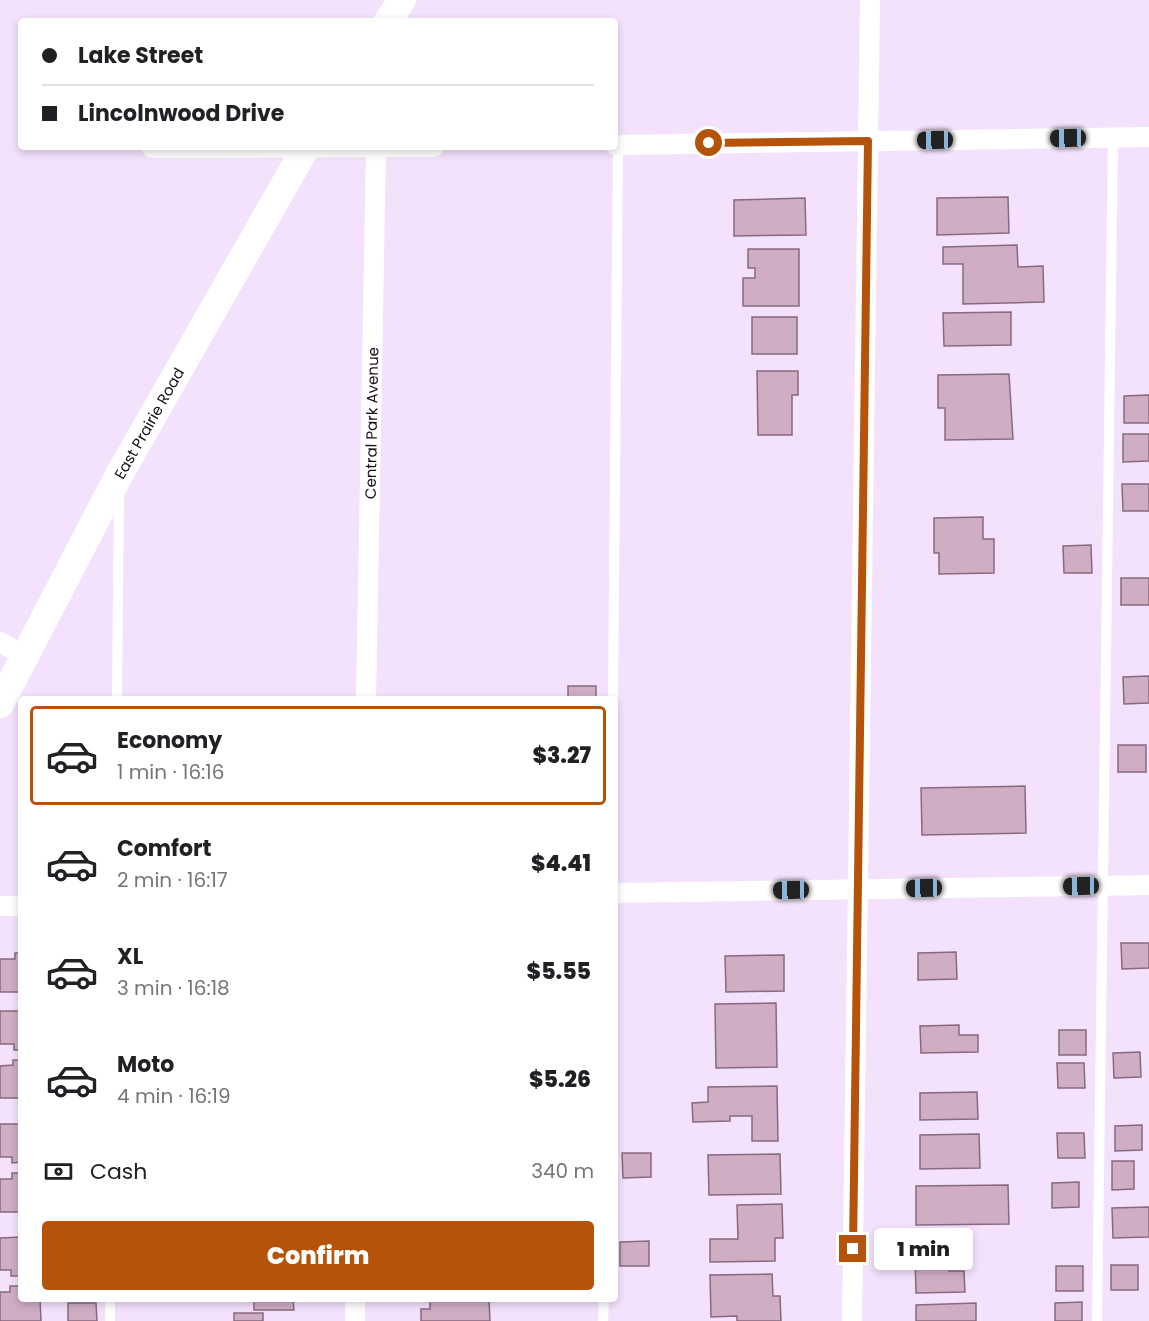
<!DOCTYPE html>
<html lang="en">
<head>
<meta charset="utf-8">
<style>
  :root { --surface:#fff; --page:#f6f6f6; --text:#202124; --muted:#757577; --line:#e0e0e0; --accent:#b45309 }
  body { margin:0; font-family:Poppins,sans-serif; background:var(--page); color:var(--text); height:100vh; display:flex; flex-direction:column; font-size:22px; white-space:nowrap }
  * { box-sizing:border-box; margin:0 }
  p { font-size:20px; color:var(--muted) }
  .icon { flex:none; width:33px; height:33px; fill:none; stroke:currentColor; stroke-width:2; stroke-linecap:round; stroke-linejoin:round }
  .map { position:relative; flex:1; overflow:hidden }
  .details { position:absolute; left:18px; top:696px; width:600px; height:606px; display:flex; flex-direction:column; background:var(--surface); border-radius:6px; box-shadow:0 3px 9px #0003 }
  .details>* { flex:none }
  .hud { position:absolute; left:18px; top:18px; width:600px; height:132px; border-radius:6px; box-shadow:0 3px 9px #0003; display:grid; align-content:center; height:132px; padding:0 24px; background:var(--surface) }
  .end { position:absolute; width:27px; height:27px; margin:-14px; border:8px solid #b45309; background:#fff; box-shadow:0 0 0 3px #fff }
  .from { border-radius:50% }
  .bubble { position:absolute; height:42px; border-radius:6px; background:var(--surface); box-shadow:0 3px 9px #0003; font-size:20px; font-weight:800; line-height:42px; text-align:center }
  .car { position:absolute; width:18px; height:36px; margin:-18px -9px; border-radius:8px; box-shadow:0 0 4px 2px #0007; background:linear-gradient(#222 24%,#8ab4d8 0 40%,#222 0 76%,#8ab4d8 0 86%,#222 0) }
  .hud b { display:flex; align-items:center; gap:21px; height:57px; font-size:22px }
  .hud b+b { border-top:2px solid var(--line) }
  .hud i { width:15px; height:15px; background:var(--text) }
  ul { padding:10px 0 0; list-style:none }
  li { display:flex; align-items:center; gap:18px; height:99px; margin:0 12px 9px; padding:0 12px; border:3px solid transparent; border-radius:6px }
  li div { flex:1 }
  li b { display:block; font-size:22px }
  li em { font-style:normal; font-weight:800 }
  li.current { border-color:var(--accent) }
  li>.icon { width:54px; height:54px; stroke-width:1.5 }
  .pay { display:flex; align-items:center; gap:15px; height:66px; padding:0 24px; font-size:22px }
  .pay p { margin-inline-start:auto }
  .action { display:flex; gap:12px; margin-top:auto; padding:12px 24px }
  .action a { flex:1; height:69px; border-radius:6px; background:var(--accent); color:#fff; font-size:24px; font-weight:800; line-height:69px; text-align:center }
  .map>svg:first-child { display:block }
  .building { fill:#ceadc5; stroke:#886980; stroke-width:1.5 }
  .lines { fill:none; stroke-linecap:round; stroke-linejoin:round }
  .lane { stroke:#fff; stroke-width:10 }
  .street { stroke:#fff; stroke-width:20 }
  .secondary { stroke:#fff; stroke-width:28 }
  .route { stroke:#b45309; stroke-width:8 }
  .labels { text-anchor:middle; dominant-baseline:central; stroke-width:5; stroke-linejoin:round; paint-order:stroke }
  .street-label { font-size:15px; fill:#160e19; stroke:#f9f5fb }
</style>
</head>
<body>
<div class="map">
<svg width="1149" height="1321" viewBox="0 0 1149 1321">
  <rect width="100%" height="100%" fill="#f4e2fc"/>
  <!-- building -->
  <path class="building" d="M1008,197l1,36 -72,2v-37z
    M805,198l1,37 -72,1v-36z
    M1017,245l1,22 25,-1 1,36 -81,2v-40h-20v-17z
    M748,249h51v57h-56v-28h12v-10h-7z
    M1011,312v33l-67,1 -1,-33z
    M752,317h45v37h-45z
    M757,371h41v24h-6v40h-34z
    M1009,374l4,65 -68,1v-32h-7v-33z
    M1149,395v28h-25v-27z
    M1123,434h26v27l-26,1z
    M1122,484h27v27h-26z
    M983,517v22h11v34l-55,1v-21h-5v-35z
    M1091,545l1,28h-28l-1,-27z
    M1121,578h28v27h-28z
    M1149,676v27l-25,1 -1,-27z
    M568,686h28v13h-28z
    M1118,745h28v27h-28z
    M1025,786l1,47 -104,2 -1,-47z
    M1121,943h28v25l-27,1z
    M956,952l1,27 -39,1v-27z
    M15,953h6v39h-21v-33h15z
    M784,955v36l-58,1 -1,-36z
    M776,1003l1,64 -61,1 -1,-64z
    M0,1011h21v39h-7v-6h-14z
    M959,1025v10h19v17l-57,1 -1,-27z
    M1059,1030h27v25h-27z
    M1140,1052l1,25 -27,1 -1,-25z
    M13,1060h8v38h-21v-32l13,-1z
    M1057,1063h27l1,25h-27z
    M777,1086l1,55h-26v-25h-22v5l-37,1 -1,-19 16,-1v-15z
    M977,1092l1,27 -58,1v-27z
    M0,1124h21v38l-9,1v-6h-12z
    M1142,1125v25l-27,1v-25z
    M1057,1133h27l1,25h-27z
    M979,1134l1,34 -60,1v-34z
    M622,1153h29v24l-28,1z
    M780,1154l1,40 -72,1 -1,-40z
    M1112,1161h22v28l-22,1z
    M12,1173h9v39h-21v-33h12z
    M1079,1182v25l-27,1v-25z
    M1008,1185l1,39 -93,1v-39z
    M782,1204l1,34h-8v23l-65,1v-23h28l-1,-34z
    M1149,1207v30l-36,1 -1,-30z
    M21,1237v39h-10v-6h-11v-32z
    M932,1237h27l1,18h-11v16h15l1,21 -49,1 -1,-37h18z
    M649,1241v25h-29v-24z
    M1111,1265h27v25h-27z
    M1056,1266h27v25h-27z
    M772,1274l1,22h7l1,25h-44v-5l-26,1 -1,-42z
    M10,1286h11v13h19l1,22h-41v-29h10z
    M236,1299h57l1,11h-40v-10z
    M430,1299h59l1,22h-69v-12h9z
    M1082,1302v19h-27v-18z
    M68,1303h28l1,18h-29z
    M976,1303v18h-60v-16z
    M234,1313h29v8h-29z"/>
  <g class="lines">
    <!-- lane -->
    <path class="lane" d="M117,699l2,-205
      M613,699l5,-555
      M110,1321v-22
      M603,1321l1,-22
      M1097,1321l16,-1184"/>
    <!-- street -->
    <g class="street">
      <path d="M615,145l534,-8"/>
      <path d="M152,148l282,-1"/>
      <path d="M0,642l24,14"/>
      <path id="s1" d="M366,699l10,-551"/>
      <path d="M615,893l534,-8"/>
      <path d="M0,906h21"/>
      <path d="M355,1321v-22"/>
      <path d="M852,1321l18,-1321"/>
    </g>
    <!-- secondary -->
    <g class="secondary">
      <path d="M388,21l14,-21"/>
      <path id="s2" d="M0,704l119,-229 187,-328"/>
    </g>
  </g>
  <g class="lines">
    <!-- route -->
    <path class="route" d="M709,143l159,-2 -15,1108"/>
  </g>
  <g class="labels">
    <!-- street labels -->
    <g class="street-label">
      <text stroke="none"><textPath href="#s2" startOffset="318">East Prairie Road</textPath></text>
      <text stroke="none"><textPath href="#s1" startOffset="276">Central Park Avenue</textPath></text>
    </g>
  </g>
</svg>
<i class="end from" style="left:709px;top:143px"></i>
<i class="end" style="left:853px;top:1249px"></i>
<div class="bubble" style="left:874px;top:1228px;width:99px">1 min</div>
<i class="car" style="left:1068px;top:138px;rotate:269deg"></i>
<i class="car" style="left:935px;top:140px;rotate:269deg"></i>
<i class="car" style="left:1081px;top:886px;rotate:269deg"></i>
<i class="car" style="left:924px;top:888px;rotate:269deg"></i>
<i class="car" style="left:791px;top:890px;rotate:269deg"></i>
<div class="hud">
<b><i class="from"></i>Lake Street</b>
<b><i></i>Lincolnwood Drive</b>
</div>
<section class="details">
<ul>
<li class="current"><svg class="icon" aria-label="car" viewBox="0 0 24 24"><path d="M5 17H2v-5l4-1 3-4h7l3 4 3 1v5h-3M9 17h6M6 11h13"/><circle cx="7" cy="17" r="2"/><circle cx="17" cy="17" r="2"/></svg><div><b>Economy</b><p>1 min · 16:16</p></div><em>$3.27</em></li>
<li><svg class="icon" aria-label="car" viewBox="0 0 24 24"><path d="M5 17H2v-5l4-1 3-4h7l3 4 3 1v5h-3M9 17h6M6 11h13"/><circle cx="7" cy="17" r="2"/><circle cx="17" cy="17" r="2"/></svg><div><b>Comfort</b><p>2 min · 16:17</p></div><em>$4.41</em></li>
<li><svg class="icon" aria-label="car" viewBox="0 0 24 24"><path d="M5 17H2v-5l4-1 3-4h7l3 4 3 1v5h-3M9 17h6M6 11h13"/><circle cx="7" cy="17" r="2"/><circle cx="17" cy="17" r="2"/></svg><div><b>XL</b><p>3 min · 16:18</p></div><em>$5.55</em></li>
<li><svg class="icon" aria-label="car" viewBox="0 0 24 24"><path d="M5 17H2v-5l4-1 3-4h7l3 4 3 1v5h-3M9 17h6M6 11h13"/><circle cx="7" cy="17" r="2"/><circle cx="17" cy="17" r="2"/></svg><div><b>Moto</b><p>4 min · 16:19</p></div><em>$5.26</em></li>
</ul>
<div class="pay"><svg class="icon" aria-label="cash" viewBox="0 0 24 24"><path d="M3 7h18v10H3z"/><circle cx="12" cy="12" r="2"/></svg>Cash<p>340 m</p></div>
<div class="action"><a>Confirm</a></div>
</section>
</div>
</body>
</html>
